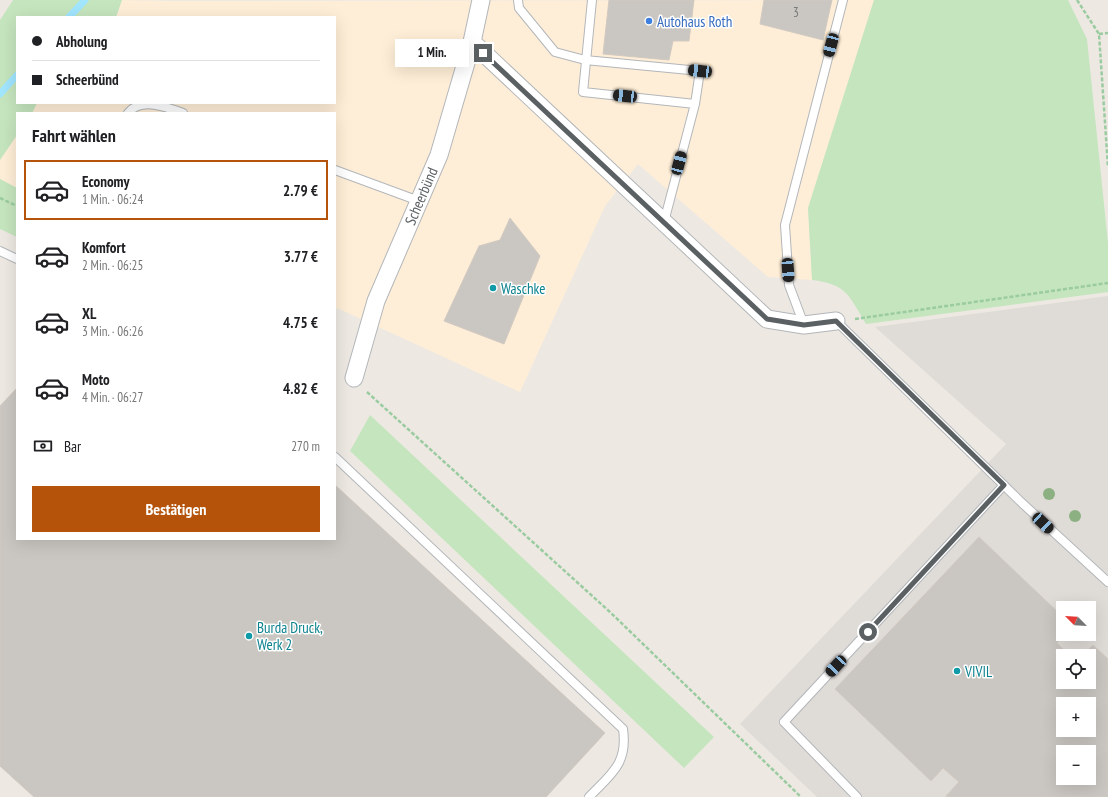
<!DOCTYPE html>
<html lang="de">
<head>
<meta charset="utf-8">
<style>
  :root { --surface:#fff; --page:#f2f2f2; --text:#202124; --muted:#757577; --line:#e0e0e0; --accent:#b45309 }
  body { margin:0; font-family:"PT Sans Narrow",sans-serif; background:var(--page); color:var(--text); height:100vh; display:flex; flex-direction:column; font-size:15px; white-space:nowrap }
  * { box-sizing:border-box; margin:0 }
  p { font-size:13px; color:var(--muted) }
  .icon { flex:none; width:22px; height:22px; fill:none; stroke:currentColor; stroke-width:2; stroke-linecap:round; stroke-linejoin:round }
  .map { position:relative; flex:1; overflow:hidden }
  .details { position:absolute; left:16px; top:112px; width:320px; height:428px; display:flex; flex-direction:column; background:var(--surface); border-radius:0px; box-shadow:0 4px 16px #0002 }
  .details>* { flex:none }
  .hud { position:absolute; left:16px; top:16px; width:320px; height:88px; border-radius:0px; box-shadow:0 4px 16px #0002; display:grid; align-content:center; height:88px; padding:0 16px; background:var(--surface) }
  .needle { width:26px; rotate:294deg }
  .controls { position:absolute; left:1056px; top:601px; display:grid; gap:8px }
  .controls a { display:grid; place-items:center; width:40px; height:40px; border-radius:0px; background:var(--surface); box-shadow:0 4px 16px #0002; font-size:20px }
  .end { position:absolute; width:18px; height:18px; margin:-9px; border:5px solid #5b6063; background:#fff; box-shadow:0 0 0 2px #fff }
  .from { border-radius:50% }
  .bubble { position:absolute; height:28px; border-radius:0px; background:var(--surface); box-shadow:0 4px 16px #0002; font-size:13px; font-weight:700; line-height:28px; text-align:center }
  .car { position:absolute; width:12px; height:24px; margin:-12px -6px; border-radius:5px; box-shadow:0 0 3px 1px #0007; background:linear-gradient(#222 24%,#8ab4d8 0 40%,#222 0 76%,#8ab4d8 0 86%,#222 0) }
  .hud b { display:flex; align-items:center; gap:14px; height:38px; font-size:15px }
  .hud b+b { border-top:1px solid var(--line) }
  .hud i { width:10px; height:10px; background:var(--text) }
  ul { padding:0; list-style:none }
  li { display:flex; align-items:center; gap:12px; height:60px; margin:0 8px 6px; padding:0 8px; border:2px solid transparent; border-radius:0px }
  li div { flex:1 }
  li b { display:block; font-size:15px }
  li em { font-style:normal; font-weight:700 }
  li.selected { border-color:var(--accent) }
  li>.icon { width:36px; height:36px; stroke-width:1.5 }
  h2 { padding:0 16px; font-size:18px; line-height:48px }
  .pay { display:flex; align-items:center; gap:10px; height:44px; padding:0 16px; font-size:15px }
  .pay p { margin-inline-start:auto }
  .button { display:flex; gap:8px; margin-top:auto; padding:8px 16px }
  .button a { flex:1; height:46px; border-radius:0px; background:var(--accent); color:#fff; font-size:16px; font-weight:700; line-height:46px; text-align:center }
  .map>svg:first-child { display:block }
  .commercial { fill:#feeed7 }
  .industrial { fill:#dfdbd7; fill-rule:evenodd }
  .green { fill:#c5e5be }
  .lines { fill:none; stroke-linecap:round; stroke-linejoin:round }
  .stream { stroke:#a1e5ff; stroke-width:7 }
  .building { fill:#cac6c1; stroke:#d2cac1; fill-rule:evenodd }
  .lane-casing { stroke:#b3b6ba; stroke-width:10 }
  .street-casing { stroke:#b3b6ba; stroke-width:19 }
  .path { stroke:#9bcba0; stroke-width:2.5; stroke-dasharray:4 2; stroke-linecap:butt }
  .lane { stroke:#fff; stroke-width:8 }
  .street { stroke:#fff; stroke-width:17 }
  .tree { fill:#8db082 }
  .route { stroke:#5b6063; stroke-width:5 }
  .shop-dot { fill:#3f7fe0; stroke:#fff; stroke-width:1.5 }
  .culture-dot { fill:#0f9aa8; stroke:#fff; stroke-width:1.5 }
  .labels { text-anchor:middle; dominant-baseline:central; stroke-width:3; stroke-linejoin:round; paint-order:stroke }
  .number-label { font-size:13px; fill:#777a7a }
  .shop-label { font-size:15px; fill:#366cbe; stroke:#fff; text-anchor:start }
  .street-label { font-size:15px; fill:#5b6063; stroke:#fff }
  .culture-label { font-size:15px; fill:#0d838f; stroke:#fff; text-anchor:start }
</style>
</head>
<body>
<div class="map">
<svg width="1108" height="797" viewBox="0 0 1108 797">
  <rect width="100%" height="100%" fill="#ede9e2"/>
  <!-- commercial -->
  <path class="commercial" d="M122,0l47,1 705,-1 -66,208 4,72 -44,-3 -130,-113 -33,42 -85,186 -183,-84 -2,3v-198h-303l5,-10h298v-86h-219z
    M17,135v53l-17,-9v-19z"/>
  <!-- industrial -->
  <path class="industrial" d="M1108,296v501h-291l-77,-73 266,-280 -131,-117zM1063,608h26v26h-26zM1063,656h26v26h-26zM1063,704h26v26h-26zM1063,752h26v26h-26z"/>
  <!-- green -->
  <path class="green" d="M13,0h156h-47l-6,17h-99v86h20l-5,10h-15v22l-17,25v-140z
    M874,0h194l19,39 21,204v49l-242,32c-17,-28 -19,-40 -54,-44l-4,-72z
    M0,179l17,9v49l-17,-8z
    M370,415l344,322 -30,31 -334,-317z"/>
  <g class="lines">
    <!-- stream -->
    <path class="stream" d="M69,17l16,-17
      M0,94l17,-19"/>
  </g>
  <!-- building -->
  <path class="building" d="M609,0h85l-5,41h-16l-4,19 -66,-6z
    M764,0h68l-9,40 -63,-16z
    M510,218l30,38 -36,88 -60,-23 35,-75 21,-6z
    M17,388v151h318v-54l270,248 -59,64h-512l-34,-31v-360z
    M979,537l84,80v17h3l-9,9 13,13h-7v26h26v-26h-7l11,-11 15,14v138h-161l-1,-1 13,-14 -16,-14 -12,13 -96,-92zM1063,704h26v26h-26zM1063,752h26v26h-26z"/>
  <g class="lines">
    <!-- lane casing -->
    <g class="lane-casing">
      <path id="lane" d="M518,0l1,8 36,44 30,8 115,11 -5,33 -31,118
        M592,0l-9,92 112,12
        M128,113c13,-16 39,-6 55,0
        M335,170l84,31
        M0,251l17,8
        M836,321l186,182 86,79
        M804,325l-15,-40 -4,-60 58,-225
        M335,457l288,272c5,35 -12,45 -34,68
        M857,797l-73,-75 220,-237"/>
    </g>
    <!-- street casing -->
    <g class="street-casing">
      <path id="street" d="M472,42l295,277 37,6 32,-4
        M354,378l22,-77 63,-146 33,-113 9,-42"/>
    </g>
    <!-- path -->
    <path class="path" d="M1077,0l22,34 9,133
      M1099,34l9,-1
      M0,198l17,8
      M855,319l253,-36
      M367,392l243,220 191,185"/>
    <!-- lane -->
    <use href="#lane" class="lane"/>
    <!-- street -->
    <use href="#street" class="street"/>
  </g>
  <!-- trees -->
  <g class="tree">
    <circle cx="1049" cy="494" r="6"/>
    <circle cx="1075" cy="516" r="6"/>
  </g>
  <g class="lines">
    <!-- route -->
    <path class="route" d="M483,53l284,266 37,6 32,-4 168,164 -136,147"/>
  </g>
  <!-- markers -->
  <circle class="shop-dot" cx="649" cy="21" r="4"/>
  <g class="culture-dot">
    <circle cx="493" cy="288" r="4"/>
    <circle cx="249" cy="636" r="4"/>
    <circle cx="957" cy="671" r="4"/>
  </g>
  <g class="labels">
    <!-- number labels -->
    <g class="number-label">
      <text x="796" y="12">3</text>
    </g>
    <!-- shop labels -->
    <g class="shop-label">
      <text x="657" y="21">Autohaus Roth</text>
    </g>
    <!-- street labels -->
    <g class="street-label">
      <text transform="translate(421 196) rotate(-67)">Scheerbünd</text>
    </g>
    <!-- culture labels -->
    <g class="culture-label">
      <text x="501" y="288">Waschke</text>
      <text x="257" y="627">Burda Druck,<tspan x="257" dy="17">Werk 2</tspan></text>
      <text x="965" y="671">VIVIL</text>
    </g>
  </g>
</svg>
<div class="controls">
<a><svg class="needle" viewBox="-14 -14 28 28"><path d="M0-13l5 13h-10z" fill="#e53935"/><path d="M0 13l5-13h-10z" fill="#757577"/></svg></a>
<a><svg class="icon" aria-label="locate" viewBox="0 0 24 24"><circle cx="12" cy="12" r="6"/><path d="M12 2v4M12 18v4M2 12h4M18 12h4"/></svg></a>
<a>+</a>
<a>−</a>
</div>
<i class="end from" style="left:868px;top:632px"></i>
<i class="end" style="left:483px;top:53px"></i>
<div class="bubble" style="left:395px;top:39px;width:74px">1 Min.</div>
<i class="car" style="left:831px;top:45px;rotate:195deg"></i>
<i class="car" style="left:700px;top:71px;rotate:276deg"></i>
<i class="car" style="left:625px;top:96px;rotate:276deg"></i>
<i class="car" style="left:679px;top:163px;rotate:15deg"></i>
<i class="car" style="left:788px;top:270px;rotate:176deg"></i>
<i class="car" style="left:1043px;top:523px;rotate:133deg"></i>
<i class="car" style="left:836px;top:666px;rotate:223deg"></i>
<div class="hud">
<b><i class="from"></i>Abholung</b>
<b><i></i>Scheerbünd</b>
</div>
<section class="details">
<h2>Fahrt wählen</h2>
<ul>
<li class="selected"><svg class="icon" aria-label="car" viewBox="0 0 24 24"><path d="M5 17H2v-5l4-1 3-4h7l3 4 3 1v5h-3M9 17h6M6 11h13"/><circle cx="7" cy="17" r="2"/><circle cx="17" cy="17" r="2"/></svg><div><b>Economy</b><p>1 Min. · 06:24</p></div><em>2.79 €</em></li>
<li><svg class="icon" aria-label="car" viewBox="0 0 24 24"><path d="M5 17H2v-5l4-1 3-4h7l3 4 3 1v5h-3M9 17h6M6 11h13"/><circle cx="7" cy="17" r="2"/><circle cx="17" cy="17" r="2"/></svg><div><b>Komfort</b><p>2 Min. · 06:25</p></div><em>3.77 €</em></li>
<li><svg class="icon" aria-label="car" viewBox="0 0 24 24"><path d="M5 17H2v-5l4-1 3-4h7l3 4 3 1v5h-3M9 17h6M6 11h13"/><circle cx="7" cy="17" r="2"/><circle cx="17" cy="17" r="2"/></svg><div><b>XL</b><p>3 Min. · 06:26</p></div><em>4.75 €</em></li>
<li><svg class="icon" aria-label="car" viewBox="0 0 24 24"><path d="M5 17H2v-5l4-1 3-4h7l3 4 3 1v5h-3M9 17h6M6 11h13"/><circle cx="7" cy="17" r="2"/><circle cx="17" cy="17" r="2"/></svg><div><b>Moto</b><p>4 Min. · 06:27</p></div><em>4.82 €</em></li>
</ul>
<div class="pay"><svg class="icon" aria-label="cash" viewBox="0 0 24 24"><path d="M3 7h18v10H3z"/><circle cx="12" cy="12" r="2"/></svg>Bar<p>270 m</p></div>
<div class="button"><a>Bestätigen</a></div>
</section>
</div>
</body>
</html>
